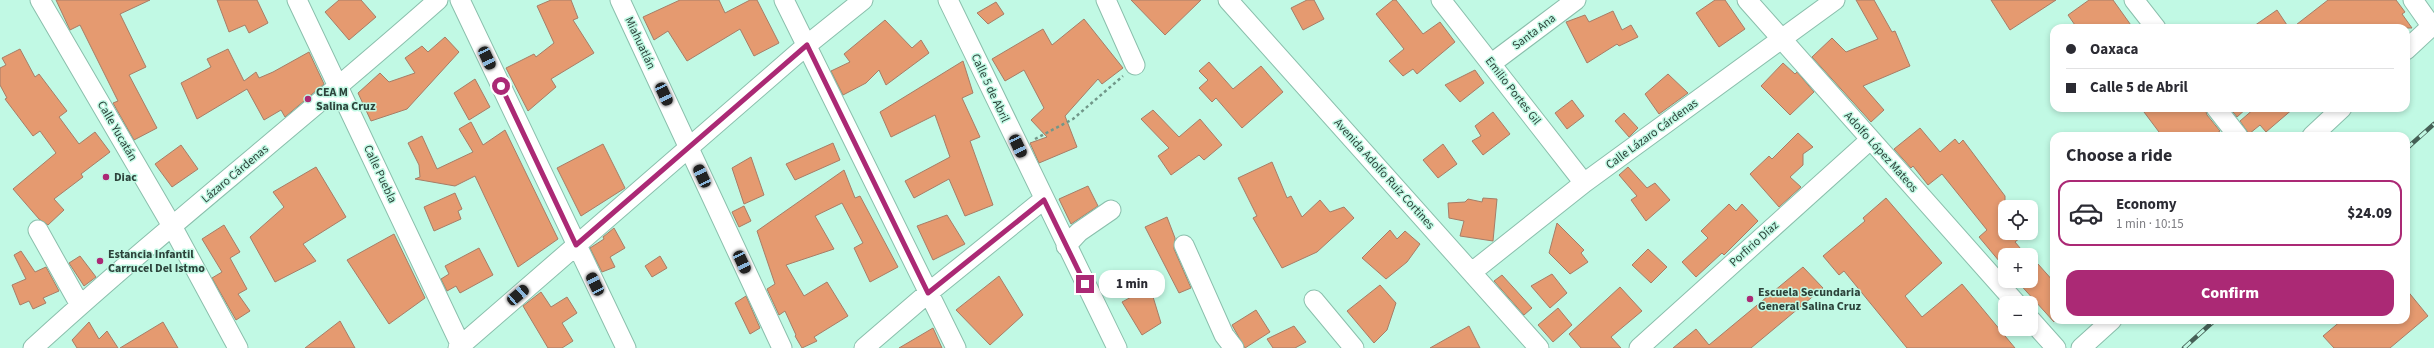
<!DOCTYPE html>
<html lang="en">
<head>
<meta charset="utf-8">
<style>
  :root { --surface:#fff; --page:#f7f7f7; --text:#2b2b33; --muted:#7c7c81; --line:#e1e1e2; --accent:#ab2975 }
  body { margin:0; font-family:"Source Sans 3",sans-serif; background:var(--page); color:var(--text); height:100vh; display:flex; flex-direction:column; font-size:15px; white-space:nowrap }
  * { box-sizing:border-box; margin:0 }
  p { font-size:13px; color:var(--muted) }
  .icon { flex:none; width:22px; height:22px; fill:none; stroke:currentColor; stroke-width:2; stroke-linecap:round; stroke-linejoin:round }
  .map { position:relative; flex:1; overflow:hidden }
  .sheet { position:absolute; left:2050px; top:132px; width:360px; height:192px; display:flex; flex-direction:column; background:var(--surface); border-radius:12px; box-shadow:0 2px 6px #0003 }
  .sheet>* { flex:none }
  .hud { position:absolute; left:2050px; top:24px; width:360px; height:88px; border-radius:12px; box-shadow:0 2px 6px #0003; display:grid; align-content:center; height:88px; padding:0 16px; background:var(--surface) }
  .controls { position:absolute; left:1998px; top:200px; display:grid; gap:8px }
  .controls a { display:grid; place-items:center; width:40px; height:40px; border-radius:8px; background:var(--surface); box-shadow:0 2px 6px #0003; font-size:20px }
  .end { position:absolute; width:18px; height:18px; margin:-9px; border:5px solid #ab2975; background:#fff; box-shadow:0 0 0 2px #fff }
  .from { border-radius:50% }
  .bubble { position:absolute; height:28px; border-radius:12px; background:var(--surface); box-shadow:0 2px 6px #0003; font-size:13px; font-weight:800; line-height:28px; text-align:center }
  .car { position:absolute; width:12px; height:24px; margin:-12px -6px; border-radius:5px; box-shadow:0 0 3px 1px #0007; background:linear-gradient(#222 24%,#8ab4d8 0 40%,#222 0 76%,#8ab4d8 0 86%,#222 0) }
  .hud b { display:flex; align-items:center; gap:14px; height:38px; font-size:15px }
  .hud b+b { border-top:1px solid var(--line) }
  .hud i { width:10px; height:10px; background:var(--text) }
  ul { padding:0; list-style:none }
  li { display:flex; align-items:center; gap:12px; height:66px; margin:0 8px 6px; padding:0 8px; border:2px solid transparent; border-radius:12px }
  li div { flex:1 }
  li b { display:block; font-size:15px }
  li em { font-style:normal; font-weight:800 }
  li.selected { border-color:var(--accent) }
  li>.icon { width:36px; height:36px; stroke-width:1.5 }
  h2 { padding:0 16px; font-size:18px; line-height:48px }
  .action { display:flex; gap:8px; margin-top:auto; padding:8px 16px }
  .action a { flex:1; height:46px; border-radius:12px; background:var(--accent); color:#fff; font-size:16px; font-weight:800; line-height:46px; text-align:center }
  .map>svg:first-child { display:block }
  .building { fill:#e59a70; stroke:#a77d66 }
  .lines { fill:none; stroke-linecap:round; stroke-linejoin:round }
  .minor-casing { stroke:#8abfac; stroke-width:21 }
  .path { stroke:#719789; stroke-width:2.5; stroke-dasharray:3 3; stroke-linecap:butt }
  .minor { stroke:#fff; stroke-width:19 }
  .rail-casing { stroke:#466157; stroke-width:4.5 }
  .rail { stroke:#c1f9e4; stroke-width:3; stroke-dasharray:9; stroke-linecap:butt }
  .route { stroke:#ab2975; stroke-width:5 }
  .poi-dot { fill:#ab2975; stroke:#c1f9e4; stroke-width:1.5 }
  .labels { text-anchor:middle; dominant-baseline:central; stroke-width:3; stroke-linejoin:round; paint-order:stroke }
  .street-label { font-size:12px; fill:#2c423a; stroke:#c1f9e4 }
  .poi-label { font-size:12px; font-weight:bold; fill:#2c423a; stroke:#c1f9e4; text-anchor:start }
</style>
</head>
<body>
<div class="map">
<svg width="2434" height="348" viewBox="0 0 2434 348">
  <rect width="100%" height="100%" fill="#c1f9e4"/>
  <!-- building -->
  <path class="building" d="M56,0h94l-30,14 26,53 -17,8 28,53 -23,12 -21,-37 5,-2 -38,-76 -10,5z
    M217,0h40l11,23 -19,10 -4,-8 -16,7z
    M339,0h22l15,17 -27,23 -24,-28z
    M551,0h20l7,18 -5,2 21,33 -43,26 5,8 -28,24 -22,-43 28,-14 2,3 18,-14 -17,-37z
    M680,0h39l6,13 25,-13h7l22,43 -25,13 -14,-27 -53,32 -19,-30 -14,9 -11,-23z
    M1131,0h70l-36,35z
    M1307,0h7l10,19 -21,11 -12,-22z
    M1393,0h3l27,34 17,-12 15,20 -38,32 -4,-5 -10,7 -14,-15 15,-12 -28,-35z
    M1715,0h10l20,29 -26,18 -23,-34z
    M1856,0h18l18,32 3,-1 15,35 -47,20 21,24 -13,12 -59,-65 20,-19 14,14 32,-13z
    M1991,0h65l-46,30z
    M2089,0h24l20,28h-56l-9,-13z
    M2328,0h68l9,12 -3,2 10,14h-120z
    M996,2l8,12 -16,10 -11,-11z
    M2277,10l12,18h-38z
    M1613,11l9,19 9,-5 7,12 -19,9 -2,-2 -30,19 -21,-41 19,-7 4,7z
    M1084,19l39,49 -21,16 -4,-5 -33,37 12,31 -38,16 -9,-20 17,-6 -16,-17 13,-12 -20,-38 -19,11 -13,-22 51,-30 9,16z
    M885,20l27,28 9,-8 8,13 -43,32 -7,-15 -13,13 -23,12 -12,-24 19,-9 -6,-8z
    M445,37l14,15 -52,57 -36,12 -13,-28 22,-20 9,9 26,-9 -10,-15 17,-12 6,6z
    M20,49l15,28 4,-3 28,37 -8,6 20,27 16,-12 15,20 -29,22 2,3 -29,22 10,11 -16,15 -9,-6 -26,-30 43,-36 -16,-22 -7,5 -28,-37 2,-1 -7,-13v-17l6,-3 -4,-7z
    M228,49l16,32 12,-9 3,6 14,-6 36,-20 15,32 -39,33 -4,-7 -17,10 -17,-31 -50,30 -16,-36 30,-16 -4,-8z
    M963,61l10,32 -11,5 18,39 -10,4 23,64 -28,11 -16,-37 -35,19 -9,-17 45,-24 -15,-42 -44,22 -11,-25z
    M1209,62l24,27 28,-23 22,26 -41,36 -26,-30 -4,4 -13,-14 9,-8 -9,-9z
    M1783,63l12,11 2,-2 17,20 -24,23 -29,-29z
    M1475,70l9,13 -24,19 -15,-17z
    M1668,74l20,19 -29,21 -14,-20z
    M475,79l15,28 -21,13 -15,-27z
    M1572,100l12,16 -17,13 -12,-16z
    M2141,108h64l2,7 13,16 -7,5h-51z
    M2230,108h17l-10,9z
    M2255,108h39l-28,24 -6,-7 -11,9 -9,-13z
    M1153,110l26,27 21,-18 22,26 -18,15 -5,-5 -28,20 -13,-19 11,-8 -28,-29z
    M1493,112l17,22 -27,21 -11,-14 9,-5 -6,-10z
    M1624,113l14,15 -9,9 -14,-16z
    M471,122l12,23 22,-15 53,109 -40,28 -43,-91 -20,10 -40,-7 5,-2 -1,-12 -11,-22 14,-7 15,33 36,-17 -14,-23z
    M1920,128l20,24 15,-13 4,5 4,-4 42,56v37h21l-11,9 11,13h-21v13l-26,-31 8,-7 -45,-56 -14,11 -15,-19 -2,2 -17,-19z
    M1798,133l15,14 -10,7v11l-13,12 11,10 -22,20 -29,-33 19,-18 3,3z
    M833,143l7,17 -45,20 -9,-16z
    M603,144l22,44 -44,28 -24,-48z
    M1443,144l14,20 -19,14 -15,-18z
    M181,145l17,24 -26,18 -17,-23z
    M751,157l13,38 -20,9 -12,-36z
    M1272,162l15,36 4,-2 11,21 18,-17 10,12 14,-5 10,11 -37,34 -35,16 -29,-50 4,-2 -19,-38z
    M316,167l30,50 -43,27 13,17 -41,21 -25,-45 34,-30 -11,-15z
    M1628,167l19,21 8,-5 15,17 -24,21 -15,-21 6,-4 -18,-21z
    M844,170l11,28 5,-2 38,71 -28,15 -16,-34 9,-5 -21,-40 -27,13 19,33 -48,16 18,31 23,-14 21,34 -34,21 3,4 -15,7 -7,-12 1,-1 -11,-24 -6,4 -12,-26 8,-5 -18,-53z
    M1088,186l10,20 -27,18 -12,-25z
    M455,193l7,16 -4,2 3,8 -27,12 -10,-24z
    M1483,198l14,1 -4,42 -33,-5 4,-15 -15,-3 -1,-15 17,-1 3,-3 14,3z
    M1886,198l56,65 -37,33 17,21 40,-33 53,64h-108l-63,-77 -5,4 -16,-19 42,-35 -2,-3z
    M1729,204l7,7 6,-7 16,17 -34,34 -2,-2 -26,24 -14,-15 26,-24 -7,-7z
    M744,206l7,15 -12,6 -7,-15z
    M947,215l18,29 -32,16 -16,-34z
    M1167,217l8,21 -1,11 17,39 -12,5 -34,-66z
    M1557,223l27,27 -3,3 7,9 -18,12 -21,-21z
    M224,225l16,27 -10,6 17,31 -9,5 12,17 -14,9 -24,-42 10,-6 -20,-33z
    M614,228l11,20 -15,9 5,10 -13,5 -12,-24 14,-9 -1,-2z
    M1390,230l7,9 8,-8 15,13 -13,18 -21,17 -24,-21z
    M394,234l31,64 -36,26 -42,-64z
    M479,248l14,27 -33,18 -4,-7 -9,5 -6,-12 8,-5 -4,-8z
    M1648,249l19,18 -16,16 -19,-18z
    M21,251l14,21 11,-5 13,24 -16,7 3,5 -13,6 -4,-8 -9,4 -8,-20 14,-6 -12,-24z
    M80,256l16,21 -12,9 -15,-23z
    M660,256l7,12 -15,9 -7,-11z
    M2038,264l16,18v40l-37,-41h14v-11z
    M1803,267l20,21 -72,60h-78l23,-19 13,16z
    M1552,274l15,19 -17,15 -19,-22z
    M1502,275l30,33 -8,7 -30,-34z
    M999,276l24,39 -33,30 -34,-35z
    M1380,285l16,18 -9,27 -13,13 -27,-32z
    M1150,287l11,36 -19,12 -20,-33z
    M1620,287l22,24 -31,26 10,11h-40l-12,-14z
    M2406,289l22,27 -38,32h-56l-11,-12 19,-16h64z
    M541,292l10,15 16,-10 10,16 -15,10 11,18 -11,7h-14l-25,-42z
    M746,296l14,32 -10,6 -15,-31z
    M1558,308l14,17 -19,17 -15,-17z
    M1256,310l14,22 -25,16 -13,-23z
    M340,321l15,27h-50z
    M89,322l10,17 8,-8 11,17h-41l-5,-8z
    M163,322l15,26h-58z
    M1294,326l12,16 -11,6h-22l-6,-9z
    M1469,326l11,22h-50z
    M933,328l9,20h-43z"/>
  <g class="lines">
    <!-- minor casing -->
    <g class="minor-casing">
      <path id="minor" d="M40,0l132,226 66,122
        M297,0l165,348
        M460,0l166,348
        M620,0l162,348
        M784,0l172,348
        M948,0l169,348
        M1106,0l29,65
        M1228,0l311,348
        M1441,0l143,183
        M1747,0l269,303
        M2134,0l22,28
        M2413,0l19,27
        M2406,50l28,-26
        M1492,63l84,-63
        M2216,108l22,28
        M2312,136l30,-28
        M38,230l42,75
        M1184,245l40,90 10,13
        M1066,246l13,-14 32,-22
        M1472,272l112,-89 251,-183
        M1314,300l40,48
        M2031,320l25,28
        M33,348c131,-120 272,-230 405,-348
        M458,348l349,-303 56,-45
        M864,348l64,-55 115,-93
        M1639,348l231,-208
        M2081,348l31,-28"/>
    </g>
    <!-- path -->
    <path class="path" d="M1035,139l38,-20 50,-43"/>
    <!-- minor -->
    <use href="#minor" class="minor"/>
    <!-- rail casing -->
    <g class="rail-casing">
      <path id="rail" d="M2406,149l28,-25
        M2184,348l31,-28"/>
    </g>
    <!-- rail -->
    <use href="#rail" class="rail"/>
  </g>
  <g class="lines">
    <!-- route -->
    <path class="route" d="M501,86l75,159 231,-200 121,248 116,-93 41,84"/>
  </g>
  <!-- markers -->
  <g class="poi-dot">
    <circle cx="308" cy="99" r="4"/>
    <circle cx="106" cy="177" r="4"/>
    <circle cx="100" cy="261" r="4"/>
    <circle cx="1750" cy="299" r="4"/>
  </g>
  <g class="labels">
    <!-- street labels -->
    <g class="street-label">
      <text transform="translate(1534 32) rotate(-37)">Santa Ana</text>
      <text transform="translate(640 43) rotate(65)">Miahuatlán</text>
      <text transform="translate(990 88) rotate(65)">Calle 5 de Abril</text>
      <text transform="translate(1513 91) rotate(52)">Emilio Portes Gil</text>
      <text transform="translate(117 131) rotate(60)">Calle Yucatán</text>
      <text transform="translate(1652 134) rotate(-36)">Calle Lázaro Cárdenas</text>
      <text transform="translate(1881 152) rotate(48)">Adolfo López Mateos</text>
      <text transform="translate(235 174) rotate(-40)">Lázaro Cárdenas</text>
      <text transform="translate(380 174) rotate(65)">Calle Puebla</text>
      <text transform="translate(1384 174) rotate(48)">Avenida Adolfo Ruiz Cortines</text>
      <text transform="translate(1754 244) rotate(-42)">Porfirio Díaz</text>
    </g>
    <!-- poi labels -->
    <g class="poi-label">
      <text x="316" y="92">CEA M<tspan x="316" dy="14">Salina Cruz</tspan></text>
      <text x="114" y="177">Diac</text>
      <text x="108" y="254">Estancia Infantil<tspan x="108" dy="14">Carrucel Del Istmo</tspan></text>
      <text x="1758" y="292">Escuela Secundaria<tspan x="1758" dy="14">General Salina Cruz</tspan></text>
    </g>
  </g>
</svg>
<div class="controls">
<a><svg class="icon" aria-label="locate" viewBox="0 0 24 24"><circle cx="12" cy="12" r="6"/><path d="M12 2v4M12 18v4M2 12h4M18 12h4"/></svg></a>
<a>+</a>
<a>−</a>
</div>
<i class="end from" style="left:501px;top:86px"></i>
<i class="end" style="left:1085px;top:284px"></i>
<div class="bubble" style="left:1099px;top:270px;width:66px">1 min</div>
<i class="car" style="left:487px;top:58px;rotate:155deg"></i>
<i class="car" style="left:664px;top:94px;rotate:155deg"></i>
<i class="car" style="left:1018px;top:146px;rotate:155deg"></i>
<i class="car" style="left:702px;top:176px;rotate:335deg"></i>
<i class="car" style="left:742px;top:262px;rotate:155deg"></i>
<i class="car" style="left:595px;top:284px;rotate:334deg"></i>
<i class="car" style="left:518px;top:295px;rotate:49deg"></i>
<div class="hud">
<b><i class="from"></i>Oaxaca</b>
<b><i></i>Calle 5 de Abril</b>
</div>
<section class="sheet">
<h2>Choose a ride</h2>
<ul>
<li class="selected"><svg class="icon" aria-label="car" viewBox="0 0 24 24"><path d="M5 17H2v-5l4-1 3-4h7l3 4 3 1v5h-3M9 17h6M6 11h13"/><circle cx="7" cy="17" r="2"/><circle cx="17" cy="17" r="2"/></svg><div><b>Economy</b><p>1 min · 10:15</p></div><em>$24.09</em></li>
</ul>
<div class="action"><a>Confirm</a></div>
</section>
</div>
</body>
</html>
